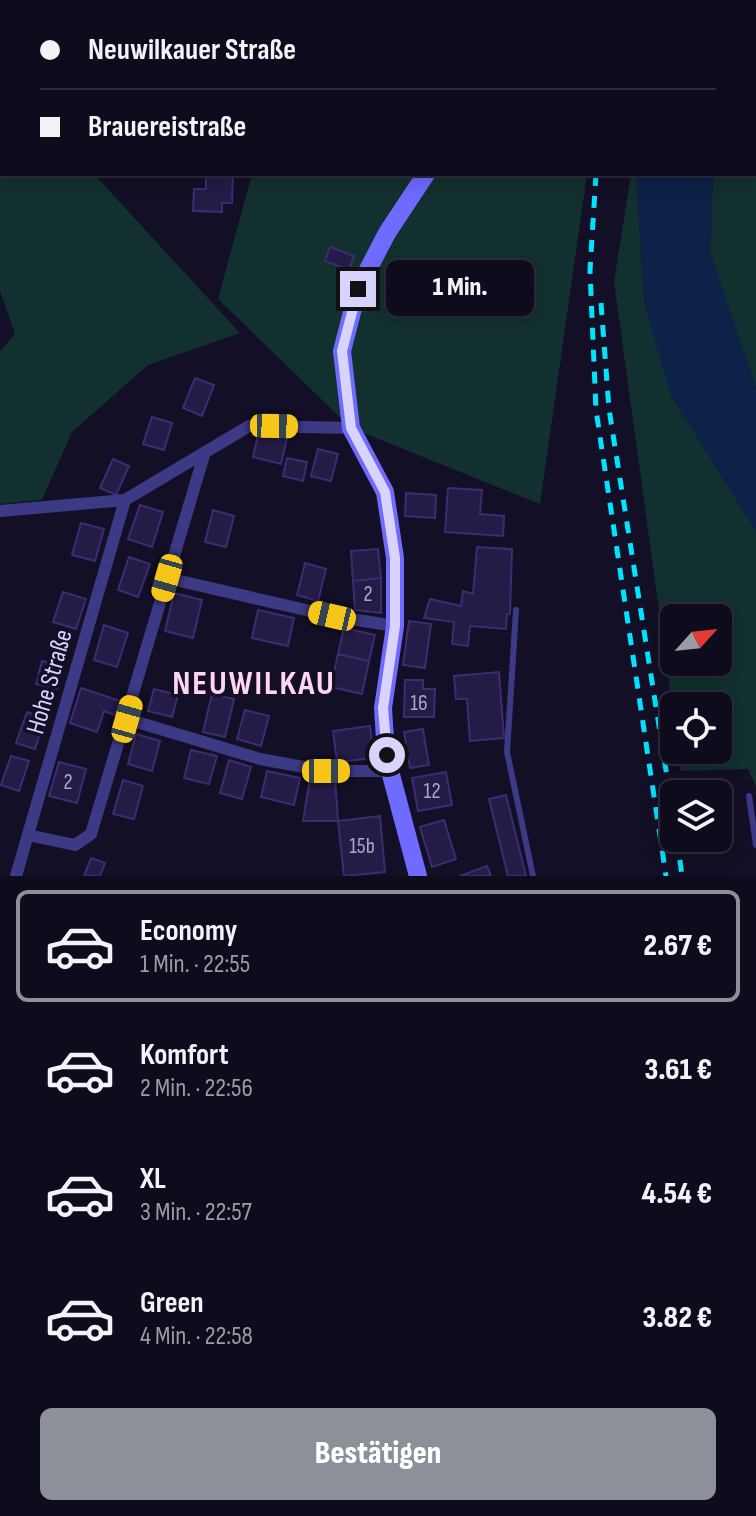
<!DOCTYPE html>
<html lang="de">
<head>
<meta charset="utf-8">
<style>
  :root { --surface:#0e0b1c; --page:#1c1929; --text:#f1f3f6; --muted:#9b9ba3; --line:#2e2b3b; --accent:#8c9099 }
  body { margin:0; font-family:"Sofia Sans Condensed",sans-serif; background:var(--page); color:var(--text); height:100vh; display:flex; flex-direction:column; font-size:30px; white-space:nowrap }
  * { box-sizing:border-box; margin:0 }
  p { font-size:26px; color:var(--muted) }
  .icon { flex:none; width:44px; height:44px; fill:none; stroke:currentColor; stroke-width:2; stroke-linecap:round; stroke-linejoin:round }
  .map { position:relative; height:876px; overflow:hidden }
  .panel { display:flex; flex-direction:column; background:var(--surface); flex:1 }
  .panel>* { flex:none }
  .top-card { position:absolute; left:0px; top:0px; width:756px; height:176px; box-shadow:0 4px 20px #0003,0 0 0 2px var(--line); display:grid; align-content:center; height:176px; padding:0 40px; background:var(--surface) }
  .needle { width:52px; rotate:63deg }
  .buttons { position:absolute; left:660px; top:604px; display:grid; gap:16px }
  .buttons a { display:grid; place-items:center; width:72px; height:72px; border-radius:12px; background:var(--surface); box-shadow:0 4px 20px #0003,0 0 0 2px var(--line); font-size:40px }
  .end { position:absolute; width:36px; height:36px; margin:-18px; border:10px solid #d9d4ff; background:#111; box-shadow:0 0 0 4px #111 }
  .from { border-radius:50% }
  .bubble { position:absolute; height:56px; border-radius:12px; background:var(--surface); box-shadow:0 4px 20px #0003,0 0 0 2px var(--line); font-size:26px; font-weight:800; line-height:56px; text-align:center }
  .car { position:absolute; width:24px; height:48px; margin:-24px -12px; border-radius:10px; box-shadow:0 0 6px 2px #0007; background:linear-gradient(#f5c518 24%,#345 0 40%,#f5c518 0 76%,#345 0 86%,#f5c518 0) }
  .top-card b { display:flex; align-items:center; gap:28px; height:76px; font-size:30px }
  .top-card b+b { border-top:2px solid var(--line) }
  .top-card i { width:20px; height:20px; background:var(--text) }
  ul { padding:14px 0 0; list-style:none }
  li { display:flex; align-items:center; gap:24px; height:112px; margin:0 16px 12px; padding:0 24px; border:4px solid transparent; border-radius:12px }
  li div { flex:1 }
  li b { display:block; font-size:30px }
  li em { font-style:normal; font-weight:800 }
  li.active { border-color:var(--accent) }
  li>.icon { width:72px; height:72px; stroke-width:1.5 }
  .action { display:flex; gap:16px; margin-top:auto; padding:16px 40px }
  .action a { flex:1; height:92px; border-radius:12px; background:var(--accent); color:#fff; font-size:32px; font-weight:800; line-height:92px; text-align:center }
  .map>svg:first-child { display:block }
  .green { fill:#12302f; fill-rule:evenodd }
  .water { fill:#0c2248 }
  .building { fill:#241b47; stroke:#3b2d73; stroke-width:2 }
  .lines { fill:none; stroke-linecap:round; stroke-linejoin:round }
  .lane { stroke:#3d3a85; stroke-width:6 }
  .street { stroke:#3d3a85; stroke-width:12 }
  .secondary { stroke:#6f6bff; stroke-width:18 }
  .rail { stroke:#00e5ff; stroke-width:5; stroke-dasharray:12 10; stroke-linecap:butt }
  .route { stroke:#d9d4ff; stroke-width:10 }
  .labels { text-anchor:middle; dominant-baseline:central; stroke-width:7; stroke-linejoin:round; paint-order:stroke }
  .number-label { font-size:22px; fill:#aca6d1 }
  .street-label { font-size:26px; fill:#d9d4ff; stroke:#130f26 }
  .district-label { font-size:34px; font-weight:bold; letter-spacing:2px; fill:#ffd6f0; stroke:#130f26 }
</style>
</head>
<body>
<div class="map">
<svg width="756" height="876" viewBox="0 0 756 876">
  <rect width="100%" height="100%" fill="#130f26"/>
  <!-- green -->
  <path class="green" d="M0,0h633l-631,2v172h92l146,159 -92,32 -76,67 -30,68 -42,4v-153l15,-17 -15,-43z
    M756,0v388l-46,-135 3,-79h41z
    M252,174h335l-47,330 -189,-76 -133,-129z
    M631,174h5l8,127 27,94 85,136v256l-8,-18 -67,2 -3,-21h40v-44h-44v13l-60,-437zM674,618h44v44h-44z"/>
  <!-- water -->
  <path class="water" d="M636,174h77l-3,79 46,135v143l-85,-135 -27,-95z"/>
  <!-- building -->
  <path class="building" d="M206,174h27l-1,29h-10v9l-29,-1 1,-22h12z
    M330,247l24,9 -5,14 -24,-9z
    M195,378l19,7 -12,31 -19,-8z
    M152,417l20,6 -8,27 -21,-6z
    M259,431l28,7 -6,26 -28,-7z
    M318,449l20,5 -7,27 -20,-5z
    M287,458l20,4 -4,19 -20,-5z
    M113,459l16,7 -13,29 -16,-7z
    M448,488l34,2 -2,24 24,2 -1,20 -58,-4z
    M406,493l30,2 -1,23 -30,-2z
    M140,505l23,7 -11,35 -24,-8z
    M213,510l21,6 -8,31 -21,-5z
    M81,523l23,6 -9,32 -23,-6z
    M477,547l35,2 -2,65h-3l-1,15 -36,-3 -2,20 -16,-2 2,-22 -30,-4 6,-19 31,7 2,-15 10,3z
    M378,549l3,29 -28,3 -2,-30z
    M129,557l21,7 -12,33 -20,-7z
    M305,563l21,6 -8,32 -21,-6z
    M381,578v35l-26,-3 -2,-29z
    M63,592l23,7 -10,30 -23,-7z
    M174,593l28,7 -9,38 -28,-7z
    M258,610l36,8 -6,28 -36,-8z
    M409,621l22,3 -6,44 -22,-3z
    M104,625l24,8 -11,34 -23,-7z
    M344,628l31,7 -6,26 -31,-7z
    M338,654l31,7 -7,33 -31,-7z
    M42,661l21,5 -6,23 -21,-5z
    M499,672l5,66 -34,3 -3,-42h-11l-2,-23z
    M405,680h18v9h12l-1,28h-30z
    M81,688l39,13 -5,14 -11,-4 -7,21 -27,-9z
    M154,689l24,6 -6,22 -24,-6z
    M212,694l22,5 -9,38 -22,-5z
    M245,710l24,6 -8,30 -24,-7z
    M27,712l18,6 -10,31 -19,-6z
    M370,726l4,32 -37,4 -4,-31z
    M423,729l6,36 -19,3 -6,-36z
    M136,734l24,7 -8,30 -24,-7z
    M191,750l26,6 -8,28 -25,-6z
    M11,756l18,5 -10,30 -18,-6z
    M229,760l22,7 -9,32 -22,-6z
    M59,762l27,7 -9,34 -28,-7z
    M267,771l33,7 -6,27 -33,-8z
    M446,772l6,33 -34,6 -6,-33z
    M310,778h25l3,43h-35z
    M123,780l20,6 -9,33 -21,-5z
    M506,795l20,81h-18l-19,-77z
    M380,816l5,56 -41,4 -6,-55z
    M444,820l12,39 -24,8 -12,-40z
    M91,858l14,5 -5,13h-16z
    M487,866l4,10h-31z"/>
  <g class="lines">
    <!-- lane -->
    <path class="lane" d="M516,610l-9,142 26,124
      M749,796l7,49"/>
    <!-- street -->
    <path class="street" d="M0,511l125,-11 124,-74 102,2
      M167,578l165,38 63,10
      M127,719l133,40 66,12h64
      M28,835l47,10 16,-11 114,-382
      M16,876l109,-376"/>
    <!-- secondary -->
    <path class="secondary" d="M591,2l2,-2
      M418,876l-28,-105 -5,-32 -2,-31 12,-82v-68l-10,-66 -34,-64 -9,-77 16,-62 29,-56 39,-59"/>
    <!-- rail -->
    <path class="rail" d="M648,2l1,-2
      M596,174l-6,96 6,140 70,466
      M601,303l8,106 65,412
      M677,838l5,38"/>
  </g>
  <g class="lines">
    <!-- route -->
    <path class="route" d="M358,289l-16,62 9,77 34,64 10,66v68l-12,82 4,47"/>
  </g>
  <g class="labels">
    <!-- number labels -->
    <g class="number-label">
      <text x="368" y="594">2</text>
      <text x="419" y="703">16</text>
      <text x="68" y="782">2</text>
      <text x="432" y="791">12</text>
      <text x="362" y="846">15b</text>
    </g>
    <!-- street labels -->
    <g class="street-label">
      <text transform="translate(50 682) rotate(-74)">Hohe Straße</text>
    </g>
    <!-- district labels -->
    <g class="district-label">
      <text x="254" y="683">NEUWILKAU</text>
    </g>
  </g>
</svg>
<div class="buttons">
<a><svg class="needle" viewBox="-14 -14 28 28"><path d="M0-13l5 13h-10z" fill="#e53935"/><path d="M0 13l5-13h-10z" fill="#9b9ba3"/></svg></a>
<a><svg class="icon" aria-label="locate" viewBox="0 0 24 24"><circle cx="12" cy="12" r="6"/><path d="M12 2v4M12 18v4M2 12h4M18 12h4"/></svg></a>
<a><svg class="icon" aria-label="layers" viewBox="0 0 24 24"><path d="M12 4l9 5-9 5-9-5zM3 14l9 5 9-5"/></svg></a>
</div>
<i class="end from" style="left:387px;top:755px"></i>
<i class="end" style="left:358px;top:289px"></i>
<div class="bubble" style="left:386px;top:260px;width:148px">1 Min.</div>
<i class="car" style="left:274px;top:426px;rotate:91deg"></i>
<i class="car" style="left:167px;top:578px;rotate:196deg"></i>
<i class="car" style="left:332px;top:616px;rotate:283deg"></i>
<i class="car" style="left:127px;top:719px;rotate:16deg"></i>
<i class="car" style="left:326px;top:771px;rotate:90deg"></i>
<div class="top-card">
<b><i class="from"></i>Neuwilkauer Straße</b>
<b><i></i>Brauereistraße</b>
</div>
</div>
<section class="panel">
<ul>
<li class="active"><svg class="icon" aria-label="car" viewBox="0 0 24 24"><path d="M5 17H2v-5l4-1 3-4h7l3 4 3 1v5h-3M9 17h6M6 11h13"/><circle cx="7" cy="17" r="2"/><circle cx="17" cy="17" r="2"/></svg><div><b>Economy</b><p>1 Min. · 22:55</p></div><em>2.67 €</em></li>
<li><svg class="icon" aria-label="car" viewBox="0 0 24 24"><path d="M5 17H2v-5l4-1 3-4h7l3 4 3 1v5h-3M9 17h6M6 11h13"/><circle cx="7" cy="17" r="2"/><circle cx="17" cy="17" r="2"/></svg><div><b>Komfort</b><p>2 Min. · 22:56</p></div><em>3.61 €</em></li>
<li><svg class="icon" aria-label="car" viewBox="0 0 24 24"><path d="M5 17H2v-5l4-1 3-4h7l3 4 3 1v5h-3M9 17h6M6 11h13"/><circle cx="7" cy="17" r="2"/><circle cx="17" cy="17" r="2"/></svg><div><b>XL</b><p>3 Min. · 22:57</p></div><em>4.54 €</em></li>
<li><svg class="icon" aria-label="car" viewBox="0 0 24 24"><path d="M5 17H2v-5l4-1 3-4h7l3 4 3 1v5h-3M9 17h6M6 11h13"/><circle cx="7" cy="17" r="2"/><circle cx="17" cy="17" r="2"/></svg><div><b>Green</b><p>4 Min. · 22:58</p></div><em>3.82 €</em></li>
</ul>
<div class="action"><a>Bestätigen</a></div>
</section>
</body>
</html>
